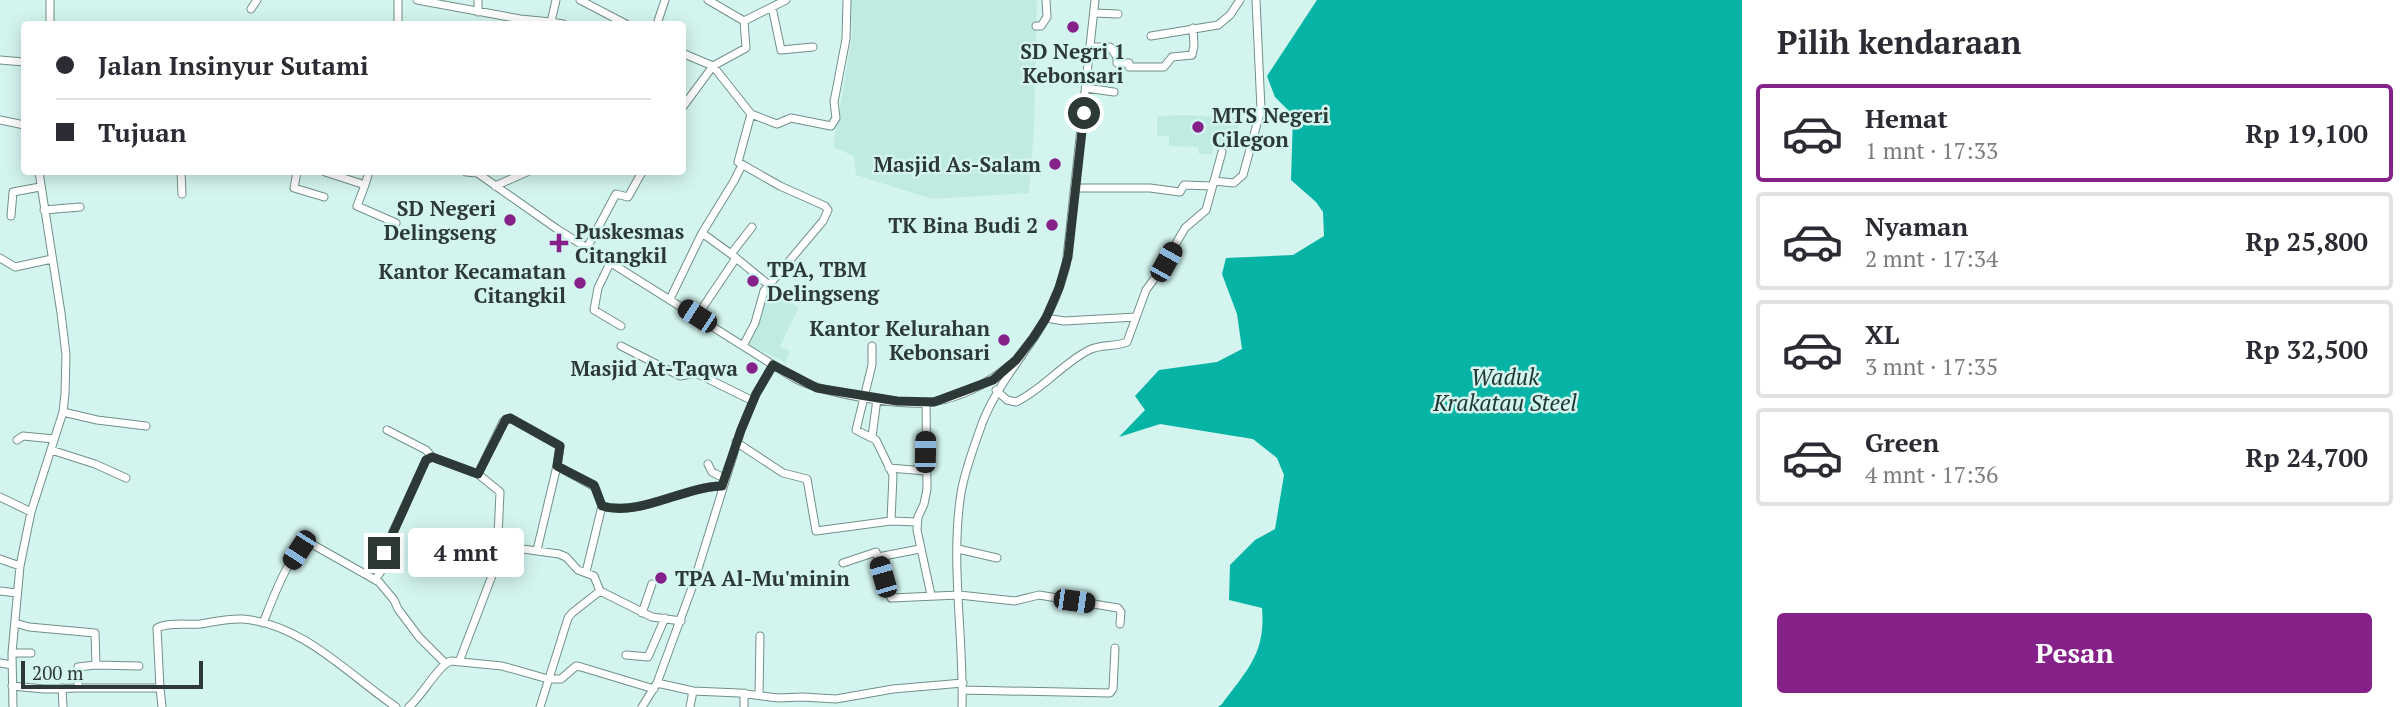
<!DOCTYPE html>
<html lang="id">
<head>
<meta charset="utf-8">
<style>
  :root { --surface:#fff; --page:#f2f2f3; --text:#2b2b33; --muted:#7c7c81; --line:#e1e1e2; --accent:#862189 }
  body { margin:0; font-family:"PT Serif",serif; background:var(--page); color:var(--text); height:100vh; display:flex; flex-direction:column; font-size:26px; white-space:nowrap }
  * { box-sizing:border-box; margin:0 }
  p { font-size:23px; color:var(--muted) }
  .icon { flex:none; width:38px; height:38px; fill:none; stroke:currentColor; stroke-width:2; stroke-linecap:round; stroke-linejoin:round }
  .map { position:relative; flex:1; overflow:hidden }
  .panel { display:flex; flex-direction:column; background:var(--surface); width:665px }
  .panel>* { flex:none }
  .banner { position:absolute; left:21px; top:21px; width:665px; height:154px; border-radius:7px; box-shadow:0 4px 18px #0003; display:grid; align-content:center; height:154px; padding:0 35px; background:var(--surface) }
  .scale { position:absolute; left:21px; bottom:18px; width:182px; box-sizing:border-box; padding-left:7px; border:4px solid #2c3937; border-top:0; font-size:19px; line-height:24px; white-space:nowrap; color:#2c3937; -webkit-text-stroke:5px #d4f5ef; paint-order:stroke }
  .end { position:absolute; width:32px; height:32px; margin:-16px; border:9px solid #2c3937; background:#fff; box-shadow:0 0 0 4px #fff }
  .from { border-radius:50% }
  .bubble { position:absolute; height:49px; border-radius:7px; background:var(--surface); box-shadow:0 4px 18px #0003; font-size:23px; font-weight:700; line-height:49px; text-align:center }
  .car { position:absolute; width:21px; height:42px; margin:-21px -10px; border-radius:9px; box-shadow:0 0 5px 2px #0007; background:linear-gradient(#222 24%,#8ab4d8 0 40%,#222 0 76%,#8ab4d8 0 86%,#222 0) }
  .banner b { display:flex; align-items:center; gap:24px; height:66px; font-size:26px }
  .banner b+b { border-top:2px solid var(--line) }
  .banner i { width:18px; height:18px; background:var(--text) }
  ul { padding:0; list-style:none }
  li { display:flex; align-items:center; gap:21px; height:98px; margin:0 14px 10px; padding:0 21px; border:4px solid var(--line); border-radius:7px }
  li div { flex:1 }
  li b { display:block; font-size:26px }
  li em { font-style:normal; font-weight:700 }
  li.selected { border-color:var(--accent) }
  li>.icon { width:63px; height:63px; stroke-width:1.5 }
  h2 { padding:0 35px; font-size:32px; line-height:84px }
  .cta { display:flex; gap:14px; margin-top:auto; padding:14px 35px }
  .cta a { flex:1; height:80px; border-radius:7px; background:var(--accent); color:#fff; font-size:28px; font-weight:700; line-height:80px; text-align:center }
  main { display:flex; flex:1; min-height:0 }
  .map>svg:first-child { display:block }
  .built { fill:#c0ebe3 }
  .water { fill:#05b4a4 }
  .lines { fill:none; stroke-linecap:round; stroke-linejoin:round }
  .street-casing { stroke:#718f8a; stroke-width:9 }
  .street { stroke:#fff; stroke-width:7 }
  .route { stroke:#2c3937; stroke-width:9 }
  .poi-dot { fill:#862189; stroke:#d4f5ef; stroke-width:2.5 }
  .labels { text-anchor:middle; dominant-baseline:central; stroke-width:5; stroke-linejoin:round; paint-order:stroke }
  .poi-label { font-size:21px; font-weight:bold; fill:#2c3937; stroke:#d4f5ef; text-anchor:end }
  .water-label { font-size:23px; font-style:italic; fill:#1f3733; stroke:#d4f5ef }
</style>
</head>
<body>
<main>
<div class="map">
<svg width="1742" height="707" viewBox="0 0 1742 707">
  <rect width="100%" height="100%" fill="#d4f5ef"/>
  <!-- built -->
  <path class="built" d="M851,0h186l-3,128 -5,65 -97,6 -76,-24 -2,-19 -21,-9 19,-110z
    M1188,115l51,3 -1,28h-16l-9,3 -1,5h-13l-1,-7 -29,-1v-10h-12v-20z
    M769,293l30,14 -19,39 10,5 -5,11 -40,-19z"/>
  <!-- water -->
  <path class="water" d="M1317,0h425v707h-524l4,-3c25,-34 44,-51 40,-96l-33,-8 1,-35 25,-25 20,-11 9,-54 -7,-17 -24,-19 -93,-15 -41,13 26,-27 -10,-14 24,-26 58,-8 25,-13 -5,-35 -15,-40 4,-16 67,-3 31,-19 -1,-24 -7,-10 -25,-22 2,-65 -18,-18 -8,-21z"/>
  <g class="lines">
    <!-- street casing -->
    <g class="street-casing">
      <path id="street" d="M398,0v24
        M417,0l103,19 31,3 5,-22
        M580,0l46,24
        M708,0l36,21 42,-21
        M772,7l9,43 32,-3
        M251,9l6,-9
        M478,12v-12
        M1094,13l24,1
        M551,22l12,2
        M50,24v-24
        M657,24l8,-24
        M1036,26h5l6,-9 -1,-17
        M1151,36l67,-11 12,-10 10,-15
        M1091,47h19l7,10v6h12v4h35l8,-10 20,-2 2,-9 -1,-18
        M682,53l31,13 38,48 26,10 14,-6 40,8 5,-8 -2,-16 12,-63 1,-39
        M0,60l24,2
        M1086,88l28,4
        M682,108l31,-42 33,-18 -2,-27
        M0,120l24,5
        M181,172l1,22
        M297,172l-3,16 30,9
        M325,172l40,13 4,-13
        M466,172l11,1
        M476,172l81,57 237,149c28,15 106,29 138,24 28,-4 57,-19 78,-37
        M1214,181l8,-29
        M365,185l-8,21 39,17
        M495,186l32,-14
        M1075,188h75l30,4 4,-7 28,1
        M44,210l36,-3
        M11,216l2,-24 27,-5
        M702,233l29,21
        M587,248l29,-54 12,3 14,-25
        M0,258l15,9 37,-8
        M736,258l-5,-4 21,-27
        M610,263l-12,25 -4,22 27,16
        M670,299l32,-66 32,-52 8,-16
        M697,316l39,-58 33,27
        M1046,318l18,3 72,-4
        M621,346l59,30 16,-3 57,28
        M743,346l12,-23 9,-32 59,-70 5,-11 -3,-4 -45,-20 -42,-24 13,-48
        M872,346v19l-16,65 20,10 17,35 -2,46 26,1
        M996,390l11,10 9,2c27,-13 46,-38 73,-52 12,-6 27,-3 38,-8l19,-52 14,-19 25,-43 21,-18 8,-29 20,2 9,-8 18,-66 -5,-109
        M926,402l1,87 -3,15 -6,13 -1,13 14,65
        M63,412l34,8 49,6
        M387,430l39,20 6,7
        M872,437l5,-38
        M17,440l6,-4 31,3
        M736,442l47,31 24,6 9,52 75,-10
        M51,450l44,14 31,14
        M708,464l4,8 12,6
        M889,468l37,3
        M478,474l22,18 -2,44 3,10 58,8 7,3 12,13 16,6 6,15 52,26 29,4
        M0,497l31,15
        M602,506c40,10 80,-19 120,-20
        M958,549l39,9
        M537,550l20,-84
        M878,557l42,-8
        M0,559l20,7
        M843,563l33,-11 15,46 68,-3 56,6 24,-6 79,13 3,4 -1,12
        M375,580l10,-15 1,-18 40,-87 6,-3 46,17 25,-52 7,-4 47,26 3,2 -3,20 38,21 7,19 -16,66
        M0,591l17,2
        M642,613l10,-29
        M263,623c8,-19 27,-75 47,-80l69,39 15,18 4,9 21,28 26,26
        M12,653h19
        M626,655l22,2 17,-39
        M459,662l44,-115
        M0,663l12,2
        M96,665l43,1
        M657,683l36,8 46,2 39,5 25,-1 33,2 57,-10 70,-6
        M12,686l32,3 34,-1v-21l18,-2 -1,-32 -66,-6 -14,-4
        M62,688l1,19
        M78,688h82l-3,-60c11,-6 30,-3 43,-4 14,-2 28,-6 43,-5 60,5 106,56 153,88
        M160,688l2,19
        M962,690l148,3 3,-4 2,-41
        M744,693v14
        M759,695l1,-59
        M13,707l-1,-54 8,-87 11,-54 32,-100 2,-18 1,-39 -5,-42 -22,-141
        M409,707c13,-11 30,-43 42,-46l51,5 46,13h13l15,-13 5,1 73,22
        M540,707l28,-89 4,-5 28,-22
        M642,707l15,-24 36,-98 48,-155 15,-36 17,-29
        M690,707l3,-16
        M962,707c2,-71 -12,-144 -1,-214 4,-24 14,-49 22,-72 14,-34 36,-60 56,-91 12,-20 21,-41 27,-64l29,-266"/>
    </g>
    <!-- street -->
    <use href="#street" class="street"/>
  </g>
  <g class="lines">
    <!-- route -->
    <path class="route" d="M384,553l42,-93 6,-3 46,17 28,-55 4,-1 50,28 -3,20 37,19 8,21c38,11 80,-19 120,-20l19,-56 15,-36 17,-29 44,23 80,13 37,1 59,-22 23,-20 17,-22 13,-20 13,-30 9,-31 16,-144"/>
  </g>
  <!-- markers -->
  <g class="poi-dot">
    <circle cx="1073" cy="27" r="7"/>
    <circle cx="1198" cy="127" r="7"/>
    <circle cx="1055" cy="164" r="7"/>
    <circle cx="510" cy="220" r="7"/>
    <circle cx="1052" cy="225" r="7"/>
    <path d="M555.5 232.5h7v7h7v7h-7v7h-7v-7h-7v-7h7z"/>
    <circle cx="753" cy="281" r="7"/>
    <circle cx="580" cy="283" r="7"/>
    <circle cx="1004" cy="340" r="7"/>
    <circle cx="752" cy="368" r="7"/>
    <circle cx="661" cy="578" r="7"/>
  </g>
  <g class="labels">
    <!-- poi labels -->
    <g class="poi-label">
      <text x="1073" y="51" text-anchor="middle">SD Negri 1<tspan x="1073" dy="24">Kebonsari</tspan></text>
      <text x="1212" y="115" text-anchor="start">MTS Negeri<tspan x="1212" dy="24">Cilegon</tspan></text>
      <text x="1041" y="164">Masjid As-Salam</text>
      <text x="496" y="208">SD Negeri<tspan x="496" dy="24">Delingseng</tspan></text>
      <text x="1038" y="225">TK Bina Budi 2</text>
      <text x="575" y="231" text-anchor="start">Puskesmas<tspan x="575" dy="24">Citangkil</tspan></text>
      <text x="767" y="269" text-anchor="start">TPA, TBM<tspan x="767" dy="24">Delingseng</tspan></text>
      <text x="566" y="271">Kantor Kecamatan<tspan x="566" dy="24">Citangkil</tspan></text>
      <text x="990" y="328">Kantor Kelurahan<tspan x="990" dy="24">Kebonsari</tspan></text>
      <text x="738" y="368">Masjid At-Taqwa</text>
      <text x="675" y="578" text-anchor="start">TPA Al-Mu'minin</text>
    </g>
    <!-- water labels -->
    <g class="water-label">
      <text x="1505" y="376">Waduk<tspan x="1505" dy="26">Krakatau Steel</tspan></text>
    </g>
  </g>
</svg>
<div class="scale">200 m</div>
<i class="end from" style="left:1084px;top:113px"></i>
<i class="end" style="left:384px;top:553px"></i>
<div class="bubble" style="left:408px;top:528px;width:116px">4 mnt</div>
<i class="car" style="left:1166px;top:262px;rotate:29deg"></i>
<i class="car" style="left:697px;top:316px;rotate:303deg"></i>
<i class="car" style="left:925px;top:452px;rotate:1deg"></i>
<i class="car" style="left:299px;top:550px;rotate:213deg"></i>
<i class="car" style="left:883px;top:577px;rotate:344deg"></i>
<i class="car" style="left:1074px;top:601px;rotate:98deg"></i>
<div class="banner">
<b><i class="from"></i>Jalan Insinyur Sutami</b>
<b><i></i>Tujuan</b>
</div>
</div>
<section class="panel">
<h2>Pilih kendaraan</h2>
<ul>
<li class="selected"><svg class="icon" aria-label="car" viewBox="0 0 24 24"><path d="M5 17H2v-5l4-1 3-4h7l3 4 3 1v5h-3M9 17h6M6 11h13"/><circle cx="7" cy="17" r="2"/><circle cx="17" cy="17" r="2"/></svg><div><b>Hemat</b><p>1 mnt · 17:33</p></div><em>Rp 19,100</em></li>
<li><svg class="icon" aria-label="car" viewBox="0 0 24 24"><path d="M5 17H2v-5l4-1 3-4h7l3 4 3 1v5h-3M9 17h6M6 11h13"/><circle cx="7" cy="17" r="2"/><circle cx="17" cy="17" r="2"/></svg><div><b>Nyaman</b><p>2 mnt · 17:34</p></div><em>Rp 25,800</em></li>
<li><svg class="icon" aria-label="car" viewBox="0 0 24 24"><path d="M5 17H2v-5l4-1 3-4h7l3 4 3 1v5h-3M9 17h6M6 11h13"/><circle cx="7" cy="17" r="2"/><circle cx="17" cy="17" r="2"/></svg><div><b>XL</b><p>3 mnt · 17:35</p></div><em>Rp 32,500</em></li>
<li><svg class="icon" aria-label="car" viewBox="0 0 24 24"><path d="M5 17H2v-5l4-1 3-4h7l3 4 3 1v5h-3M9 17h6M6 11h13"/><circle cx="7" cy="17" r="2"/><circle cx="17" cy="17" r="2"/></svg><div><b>Green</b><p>4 mnt · 17:36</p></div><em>Rp 24,700</em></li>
</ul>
<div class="cta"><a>Pesan</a></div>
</section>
</main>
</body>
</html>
